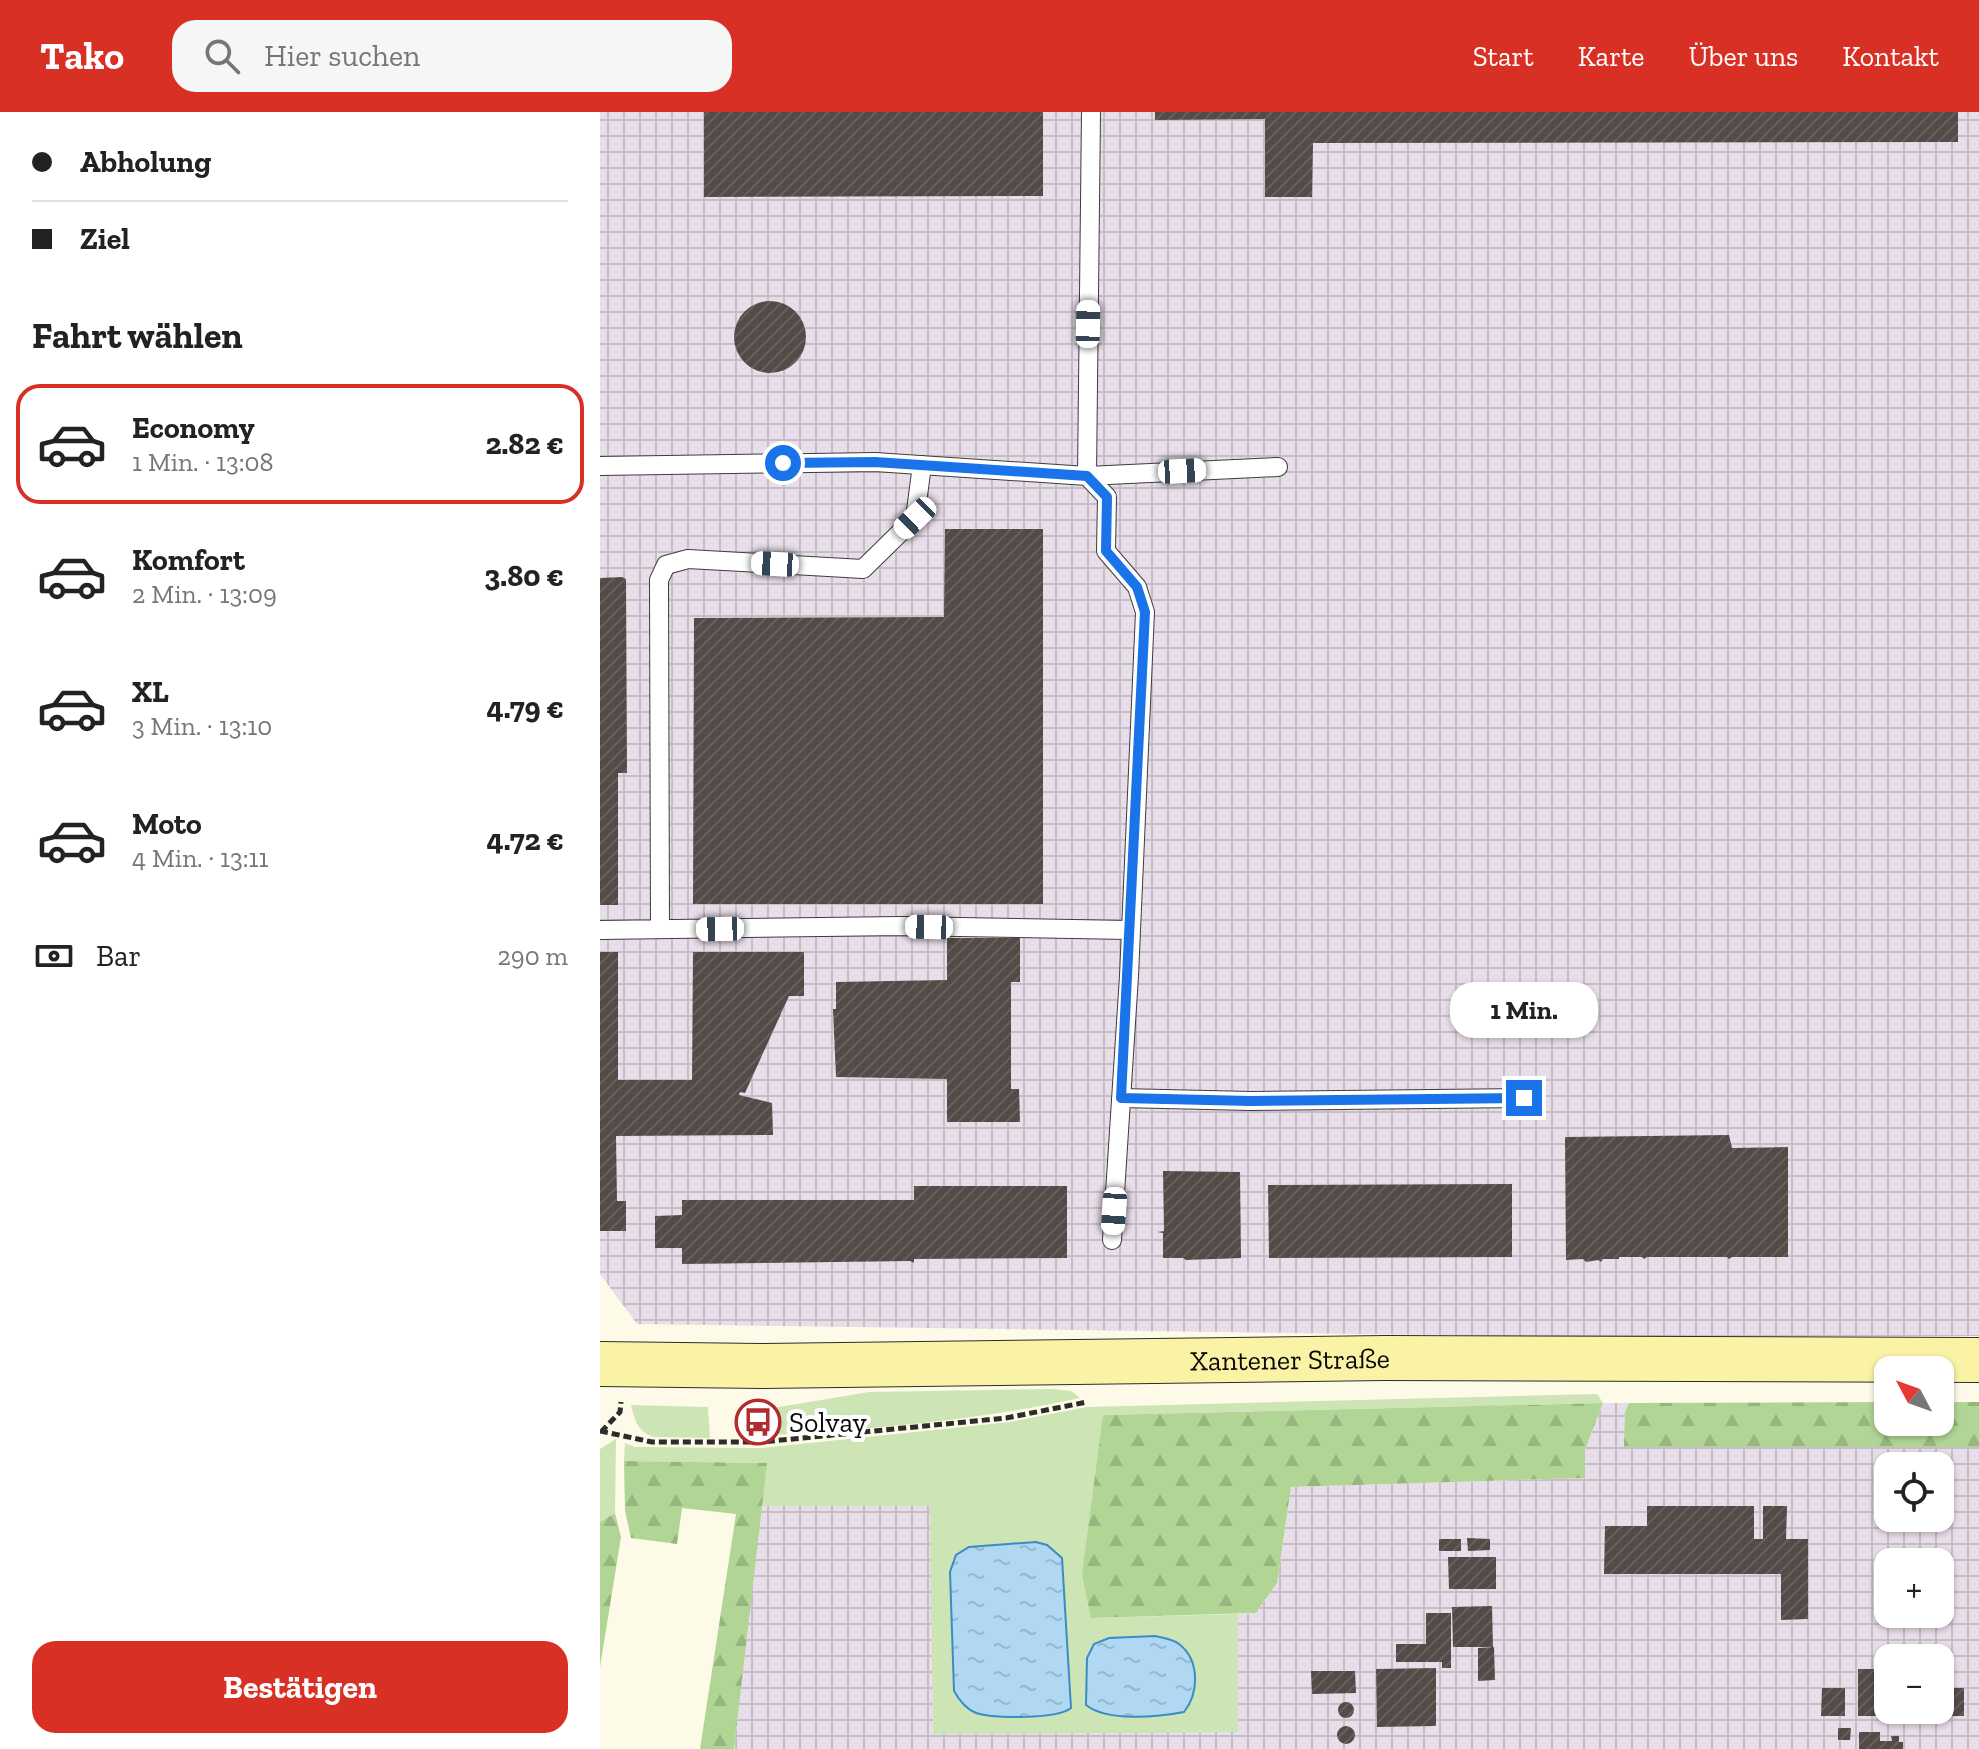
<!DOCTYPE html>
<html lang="de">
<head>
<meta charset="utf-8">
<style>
  :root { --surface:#fff; --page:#f6f6f6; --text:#222; --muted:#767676; --line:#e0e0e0; --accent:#d93025 }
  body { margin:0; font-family:"Zilla Slab",serif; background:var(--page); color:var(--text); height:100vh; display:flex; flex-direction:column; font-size:30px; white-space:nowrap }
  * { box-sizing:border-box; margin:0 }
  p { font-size:26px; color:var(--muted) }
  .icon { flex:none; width:44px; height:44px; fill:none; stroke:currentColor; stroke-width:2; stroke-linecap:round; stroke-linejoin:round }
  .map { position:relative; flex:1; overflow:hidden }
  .sheet { display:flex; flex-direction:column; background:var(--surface); width:600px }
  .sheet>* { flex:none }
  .banner { display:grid; align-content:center; height:176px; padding:0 32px; background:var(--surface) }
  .needle { width:52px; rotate:311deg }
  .tools { position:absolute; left:1274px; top:1244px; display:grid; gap:16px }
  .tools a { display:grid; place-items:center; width:80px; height:80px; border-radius:16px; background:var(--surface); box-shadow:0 2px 6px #0004; font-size:40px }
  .end { position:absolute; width:36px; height:36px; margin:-18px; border:10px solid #1a73e8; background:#fff; box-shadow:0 0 0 4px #fff }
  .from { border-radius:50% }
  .bubble { position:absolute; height:56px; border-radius:24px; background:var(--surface); box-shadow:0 2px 6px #0004; font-size:26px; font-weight:700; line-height:56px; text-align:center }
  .car { position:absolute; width:24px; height:48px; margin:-24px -12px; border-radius:10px; box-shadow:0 0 6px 2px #0007; background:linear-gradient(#fff 24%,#345 0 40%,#fff 0 76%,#345 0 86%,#fff 0) }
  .banner b { display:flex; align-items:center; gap:28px; height:76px; font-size:30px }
  .banner b+b { border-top:2px solid var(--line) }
  .banner i { width:20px; height:20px; background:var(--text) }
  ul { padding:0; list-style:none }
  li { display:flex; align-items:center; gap:24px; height:120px; margin:0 16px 12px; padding:0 16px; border:4px solid transparent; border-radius:24px }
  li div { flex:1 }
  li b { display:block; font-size:30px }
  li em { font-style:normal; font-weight:700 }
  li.current { border-color:var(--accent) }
  li>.icon { width:72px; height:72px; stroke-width:1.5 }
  h2 { padding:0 32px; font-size:36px; line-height:96px }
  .pay { display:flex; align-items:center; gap:20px; height:88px; padding:0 32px; font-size:30px }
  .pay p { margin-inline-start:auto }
  .action { display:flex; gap:16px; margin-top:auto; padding:16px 32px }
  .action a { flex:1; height:92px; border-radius:24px; background:var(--accent); color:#fff; font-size:32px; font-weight:700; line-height:92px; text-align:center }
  header { display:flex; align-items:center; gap:48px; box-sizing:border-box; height:112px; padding:0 40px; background:var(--accent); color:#fff }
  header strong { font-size:38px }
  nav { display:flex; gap:44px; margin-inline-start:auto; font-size:28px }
  .search { width:560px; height:72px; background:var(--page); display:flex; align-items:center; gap:20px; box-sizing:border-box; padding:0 28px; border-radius:24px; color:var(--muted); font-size:30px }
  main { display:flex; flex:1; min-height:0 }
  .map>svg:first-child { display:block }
  .industrial { fill:url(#industrial-grid); fill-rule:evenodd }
  .grass { fill:#cde5b5 }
  .forest { fill:url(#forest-firs) }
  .water { fill:url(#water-ripples); stroke:#3b8bc5; stroke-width:2 }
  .building { fill:url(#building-hatch) }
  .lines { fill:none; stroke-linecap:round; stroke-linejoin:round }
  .service-casing { stroke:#3d3d3d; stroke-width:20 }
  .secondary-casing { stroke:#2c2c2c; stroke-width:46 }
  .path { stroke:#2c2c2c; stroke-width:5; stroke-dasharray:8 4; stroke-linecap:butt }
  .service { stroke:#fff; stroke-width:18 }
  .secondary { stroke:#faf3a6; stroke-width:44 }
  .route { stroke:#1a73e8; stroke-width:10 }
  .labels { text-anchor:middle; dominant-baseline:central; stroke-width:8; stroke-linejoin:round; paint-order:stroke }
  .street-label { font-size:28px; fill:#0a0a0a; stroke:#fff }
  .poi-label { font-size:28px; fill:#0a0a0a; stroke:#fff; text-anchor:start }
</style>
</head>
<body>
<header>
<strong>Tako</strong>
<div class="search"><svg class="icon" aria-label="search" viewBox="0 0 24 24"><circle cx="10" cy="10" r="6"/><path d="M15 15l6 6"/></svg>Hier suchen</div>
<nav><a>Start</a><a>Karte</a><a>Über uns</a><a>Kontakt</a></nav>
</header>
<main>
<section class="sheet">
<div class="banner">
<b><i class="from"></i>Abholung</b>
<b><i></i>Ziel</b>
</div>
<h2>Fahrt wählen</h2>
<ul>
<li class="current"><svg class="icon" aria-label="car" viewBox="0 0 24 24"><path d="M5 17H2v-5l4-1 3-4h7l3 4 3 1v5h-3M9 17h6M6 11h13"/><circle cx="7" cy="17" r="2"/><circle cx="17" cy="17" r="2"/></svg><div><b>Economy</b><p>1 Min. · 13:08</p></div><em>2.82 €</em></li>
<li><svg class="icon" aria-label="car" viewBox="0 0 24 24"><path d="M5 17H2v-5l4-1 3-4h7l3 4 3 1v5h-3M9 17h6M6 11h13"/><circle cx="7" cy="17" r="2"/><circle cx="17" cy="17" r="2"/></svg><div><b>Komfort</b><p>2 Min. · 13:09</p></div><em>3.80 €</em></li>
<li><svg class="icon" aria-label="car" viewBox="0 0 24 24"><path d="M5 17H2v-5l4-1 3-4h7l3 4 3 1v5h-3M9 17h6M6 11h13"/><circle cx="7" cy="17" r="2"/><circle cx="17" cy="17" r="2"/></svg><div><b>XL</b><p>3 Min. · 13:10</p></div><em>4.79 €</em></li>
<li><svg class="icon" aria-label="car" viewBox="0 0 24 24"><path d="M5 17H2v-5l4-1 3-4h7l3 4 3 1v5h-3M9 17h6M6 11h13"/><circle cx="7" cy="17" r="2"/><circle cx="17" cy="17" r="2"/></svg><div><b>Moto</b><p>4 Min. · 13:11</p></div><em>4.72 €</em></li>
</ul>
<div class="pay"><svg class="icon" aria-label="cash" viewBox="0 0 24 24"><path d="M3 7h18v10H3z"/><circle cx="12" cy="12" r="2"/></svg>Bar<p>290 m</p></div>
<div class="action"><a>Bestätigen</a></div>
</section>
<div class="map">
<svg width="1379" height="1637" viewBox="0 0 1379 1637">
  <defs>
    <pattern id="industrial-grid" width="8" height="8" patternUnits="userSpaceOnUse" patternTransform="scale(2)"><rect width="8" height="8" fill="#e8dee9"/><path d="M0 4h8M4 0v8" fill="none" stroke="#c6bdc6"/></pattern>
    <pattern id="forest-firs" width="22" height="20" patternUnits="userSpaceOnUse" patternTransform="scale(2)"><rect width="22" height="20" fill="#b1d595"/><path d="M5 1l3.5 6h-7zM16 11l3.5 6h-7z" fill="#97b67f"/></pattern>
    <pattern id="water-ripples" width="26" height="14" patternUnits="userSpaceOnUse" patternTransform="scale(2)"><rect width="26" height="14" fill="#b0d8f2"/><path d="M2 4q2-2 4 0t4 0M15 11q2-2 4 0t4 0" fill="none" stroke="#96b8ce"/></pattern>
    <pattern id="building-hatch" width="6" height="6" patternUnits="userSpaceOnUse" patternTransform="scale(2)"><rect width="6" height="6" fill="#524b47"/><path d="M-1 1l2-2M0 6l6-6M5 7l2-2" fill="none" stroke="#66605d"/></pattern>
  </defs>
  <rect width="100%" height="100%" fill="#fefae8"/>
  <!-- industrial -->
  <path class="industrial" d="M0,0h1379v1224l-389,1 -953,-13 -37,-50z
    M1003,1291h26l-4,9v35h354v302h-1245l27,-243h169l308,225v-117l18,-1 21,-30 14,-96 294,-9v-28zM1288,1354h52v52h-52zM1288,1450h52v52h-52zM1288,1546h52v52h-52z"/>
  <!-- grass -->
  <path class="grass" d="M454,1277l17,2 9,7c-101,22 -205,31 -309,37l2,-27 96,-16z
    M997,1282l6,9 -500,12 -12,203 147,-4v118l-305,2 -3,-228h-169l5,-43 -142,-2 1,-18 10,4 126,1 249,-26 77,-15z
    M31,1293l77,2 2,31 -57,-1c-16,-6 -18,-17 -22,-32z
    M16,1327l-1,74 -15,9v-73z"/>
  <!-- forest -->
  <path class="forest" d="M1288,1290v20h52v-20h39v45h-355l1,-35 4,-9z
    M1003,1291l-18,47v28l-294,9 -14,96 -21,30 -165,5 -9,-43 21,-160z
    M24,1349l143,2 -33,286h-34l36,-235 -54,-6 -5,36 -46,-6 -6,-27z
    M15,1401l6,24 -21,130v-145z"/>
  <!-- water -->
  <path class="water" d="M436,1430l11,3 15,13 9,150c-13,11 -77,11 -95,5 -10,-4 -17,-13 -22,-22l-4,-119 6,-17 13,-8z
    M555,1524c8,2 18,3 24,8 21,16 20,49 5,68 -26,5 -77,10 -98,-7l1,-47 7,-14 15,-6z"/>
  <!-- building -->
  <path class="building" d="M104,0h339v84l-339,1z
    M555,0h803v30l-645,1 -1,54h-47v-78l-110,1z
    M134 225a36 36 0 1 1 72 0a36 36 0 1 1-72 0Z
    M345,417h98v375h-350l1,-286 250,-1z
    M22,465l4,2 1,194h-9v132h-18v-327z
    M347,826h73v44h-9v107h8l1,33h-73v-43l-111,-2 -3,-68h3v-27l111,-2z
    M0,840h18v128h74l1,-128h111v44h-15l-44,97 -5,-1 -1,3 33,8 1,32 -157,1 1,65h9v30h-26z
    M1129,1023l3,13 56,-1v110h-56l-3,2 -2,-2h-80l-3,2 -2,-2h-23v2h-16l-2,3 -3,-2 -12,2 -3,-3 -17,1 -1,-123z
    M563,1059l77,1 1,86 -55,2 -3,-2h-20v-25l-6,-1 7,-1z
    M912,1072v73l-243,1 -1,-73z
    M314,1074h153v72l-153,1v4l-4,-2 -228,3v-16h-27v-32l27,-1v-15h232z
    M1047,1394h107v33h9v-33h24l-1,33h22v80l-27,1v-46h-177l1,-48h42z
    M867,1426l23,1v11l-22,1z
    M839,1427h22v12h-22z
    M848,1445h48v32h-47z
    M892,1494l1,41h-40l-1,-40z
    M826,1501h25v55h-9v-6h-46v-18h30z
    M894,1535l1,33 -17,1v-33z
    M836,1556v58l-59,1 -1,-58z
    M1258,1557h29l1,41h52v-22h24v28h-106z
    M711,1559h44l1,22 -44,1z
    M1222,1576h23v28h-24z
    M738 1598a8 8 0 1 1 16 0a8 8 0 1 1-16 0Z
    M737 1623a9 9 0 1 1 18 0a9 9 0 1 1-18 0Z
    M1238,1616h13l-1,12h-12z
    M1259,1620h21v9h12l-1,-5h8v6h4v7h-44z"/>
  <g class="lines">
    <!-- service casing -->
    <g class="service-casing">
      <path id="service" d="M491,0l-4,364 191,-9
        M0,354l275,-4 212,14 20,21 -1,54 31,36 8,25 -16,364 -17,264
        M60,817l-1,-349 7,-15 22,-6 175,10 52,-51 7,-53
        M0,818l301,-4 228,4
        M521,986l130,3 273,-3"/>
    </g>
    <!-- secondary casing -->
    <g class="secondary-casing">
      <g id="secondary">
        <path id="s1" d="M0,1252l162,2 623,-8 594,2"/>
      </g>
    </g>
    <!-- path -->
    <path class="path" d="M0,1319l52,11h110l244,-24 81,-16
      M1,1320l19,-20 1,-10"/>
    <!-- service -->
    <use href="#service" class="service"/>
    <!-- secondary -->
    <use href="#secondary" class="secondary"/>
  </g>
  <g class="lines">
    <!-- route -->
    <path class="route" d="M183,351l92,-1 212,14 20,21 -1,54 31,36 8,25 -24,486 130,3 273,-3"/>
  </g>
  <!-- icons -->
  <defs>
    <g id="bus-ring" transform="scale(2.3)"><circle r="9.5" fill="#fff" stroke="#b12b2f" stroke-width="1.5"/><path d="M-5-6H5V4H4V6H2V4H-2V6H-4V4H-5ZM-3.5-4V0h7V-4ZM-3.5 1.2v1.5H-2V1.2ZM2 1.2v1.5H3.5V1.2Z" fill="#b12b2f"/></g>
  </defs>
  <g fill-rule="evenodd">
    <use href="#bus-ring" x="158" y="1310"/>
  </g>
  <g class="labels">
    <!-- street labels -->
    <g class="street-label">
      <text stroke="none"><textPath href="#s1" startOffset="690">Xantener Straße</textPath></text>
    </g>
    <!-- poi labels -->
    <g class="poi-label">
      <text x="189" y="1310">Solvay</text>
    </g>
  </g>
</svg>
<div class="tools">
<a><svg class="needle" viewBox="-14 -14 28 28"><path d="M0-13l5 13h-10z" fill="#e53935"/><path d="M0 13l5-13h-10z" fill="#767676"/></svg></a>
<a><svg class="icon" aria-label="locate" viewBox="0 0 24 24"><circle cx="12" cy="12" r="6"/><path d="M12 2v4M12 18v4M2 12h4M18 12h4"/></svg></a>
<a>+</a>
<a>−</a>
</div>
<i class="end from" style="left:183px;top:351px"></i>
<i class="end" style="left:924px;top:986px"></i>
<div class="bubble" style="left:850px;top:870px;width:148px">1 Min.</div>
<i class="car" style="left:488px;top:212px;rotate:1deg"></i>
<i class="car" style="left:582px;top:359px;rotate:87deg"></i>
<i class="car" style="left:315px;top:406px;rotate:226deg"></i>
<i class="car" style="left:175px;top:452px;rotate:273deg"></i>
<i class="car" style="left:329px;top:815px;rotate:271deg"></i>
<i class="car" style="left:120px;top:817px;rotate:269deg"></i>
<i class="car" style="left:514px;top:1099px;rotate:184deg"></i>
</div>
</main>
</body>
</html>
